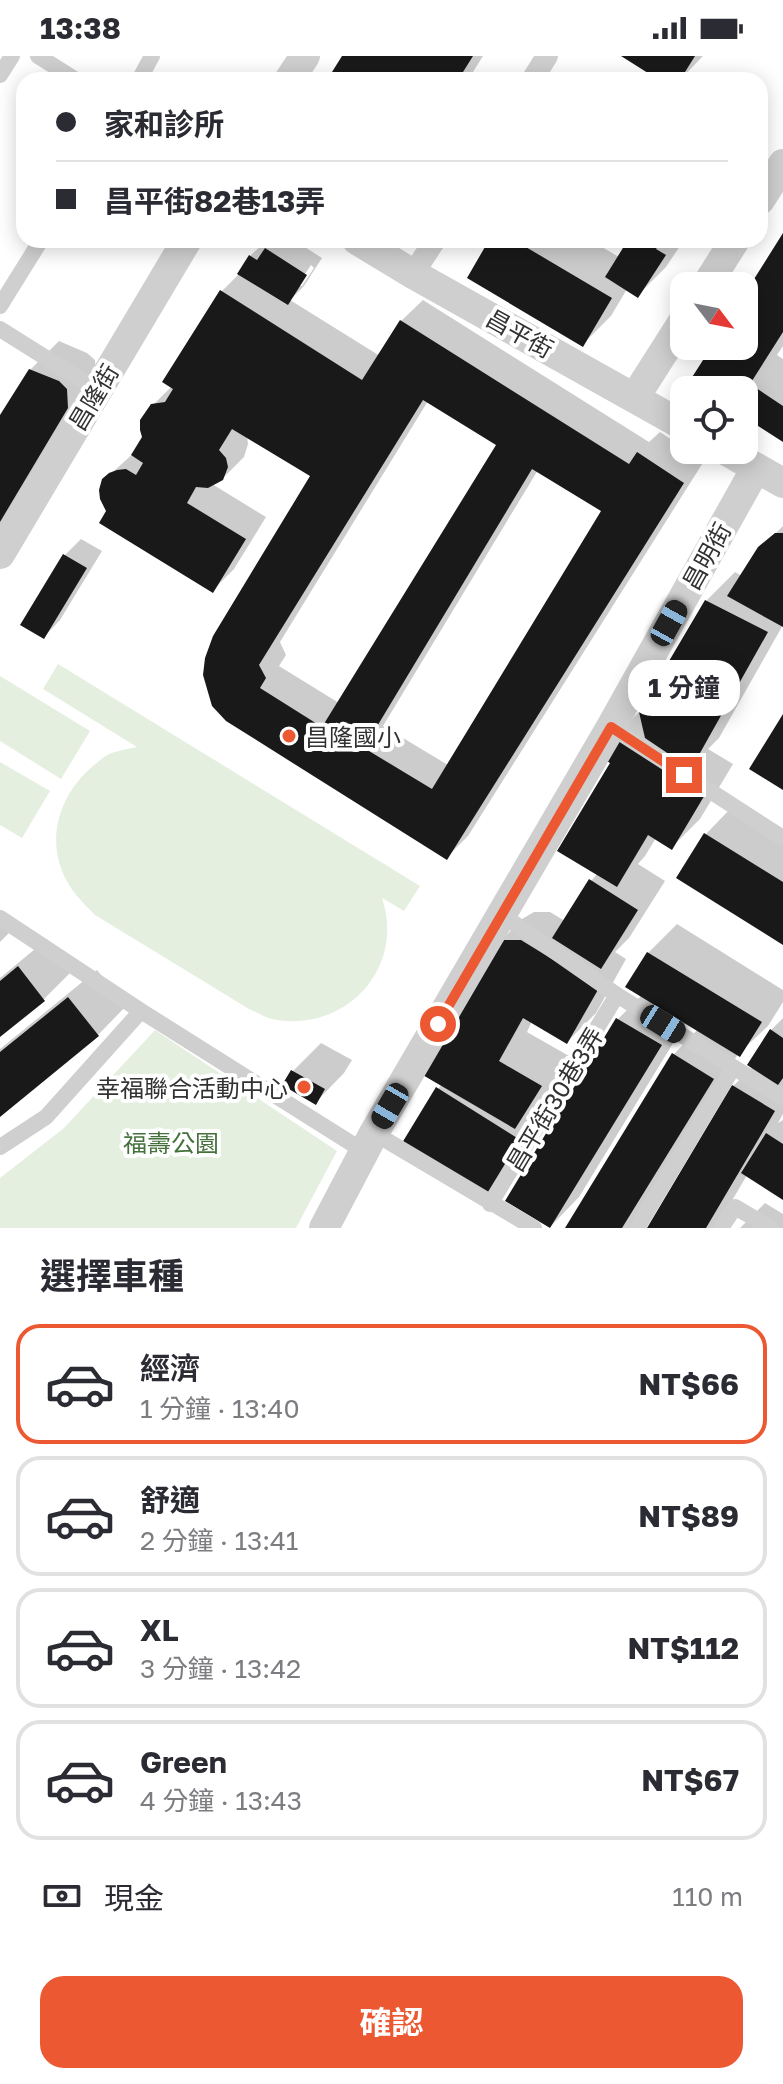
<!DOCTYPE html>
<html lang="zh-TW">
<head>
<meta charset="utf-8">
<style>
  :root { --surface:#fff; --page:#f7f7f7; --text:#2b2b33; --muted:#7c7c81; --line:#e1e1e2; --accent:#ec5831 }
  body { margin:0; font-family:"Golos Text","Noto Sans TC",sans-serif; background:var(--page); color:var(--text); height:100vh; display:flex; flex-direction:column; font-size:30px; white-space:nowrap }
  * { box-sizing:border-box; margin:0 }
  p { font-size:26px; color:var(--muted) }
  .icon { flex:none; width:44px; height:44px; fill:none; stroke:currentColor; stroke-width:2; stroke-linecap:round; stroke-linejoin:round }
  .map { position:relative; height:1172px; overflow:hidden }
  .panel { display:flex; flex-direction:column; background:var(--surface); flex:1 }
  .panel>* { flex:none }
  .top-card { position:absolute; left:16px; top:16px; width:752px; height:176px; border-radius:24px; box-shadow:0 4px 20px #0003; display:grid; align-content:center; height:176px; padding:0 40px; background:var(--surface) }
  .needle { width:52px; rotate:122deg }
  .buttons { position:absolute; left:670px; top:216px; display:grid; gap:16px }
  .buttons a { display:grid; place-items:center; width:88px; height:88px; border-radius:16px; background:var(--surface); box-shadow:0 4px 20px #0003; font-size:40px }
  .end { position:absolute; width:36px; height:36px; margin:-18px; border:10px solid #ec5831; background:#fff; box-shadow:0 0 0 4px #fff }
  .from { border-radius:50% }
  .bubble { position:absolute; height:56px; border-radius:24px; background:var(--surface); box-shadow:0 4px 20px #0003; font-size:26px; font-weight:700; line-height:56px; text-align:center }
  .car { position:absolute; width:24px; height:48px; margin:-24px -12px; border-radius:10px; box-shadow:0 0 6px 2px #0007; background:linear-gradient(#222 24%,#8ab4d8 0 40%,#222 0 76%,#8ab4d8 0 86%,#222 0) }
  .top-card b { display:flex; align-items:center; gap:28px; height:76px; font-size:30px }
  .top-card b+b { border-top:2px solid var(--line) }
  .top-card i { width:20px; height:20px; background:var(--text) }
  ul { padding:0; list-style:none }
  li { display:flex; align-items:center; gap:24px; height:120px; margin:0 16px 12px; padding:0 24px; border:4px solid var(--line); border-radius:24px }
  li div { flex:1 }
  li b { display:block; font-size:30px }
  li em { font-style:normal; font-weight:700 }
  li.selected { border-color:var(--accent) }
  li>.icon { width:72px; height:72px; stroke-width:1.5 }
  h2 { padding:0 40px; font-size:36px; line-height:96px }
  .pay { display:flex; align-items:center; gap:20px; height:88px; padding:0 40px; font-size:30px }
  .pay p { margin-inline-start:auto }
  .button { display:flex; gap:16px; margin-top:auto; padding:16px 40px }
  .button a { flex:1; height:92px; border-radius:24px; background:var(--accent); color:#fff; font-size:32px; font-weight:700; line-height:92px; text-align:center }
  .status { display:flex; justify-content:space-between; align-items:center; height:56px; padding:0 40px; background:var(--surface); direction:ltr }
  .status svg { height:22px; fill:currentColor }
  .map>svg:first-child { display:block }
  .green { fill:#e4efe0 }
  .shadow { fill:#0003; fill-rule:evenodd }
  .building { fill:#191919; fill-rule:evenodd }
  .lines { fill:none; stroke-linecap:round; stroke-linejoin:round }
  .service { stroke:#cfcfcf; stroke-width:16 }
  .pedestrian { stroke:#cfcfcf; stroke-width:22 }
  .minor { stroke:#cfcfcf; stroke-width:30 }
  .route { stroke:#ec5831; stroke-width:10 }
  .poi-dot { fill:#ec5831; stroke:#fff; stroke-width:3 }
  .labels { text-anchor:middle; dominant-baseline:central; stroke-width:8; stroke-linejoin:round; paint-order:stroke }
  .street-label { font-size:24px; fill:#323232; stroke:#fff }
  .poi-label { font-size:24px; fill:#323232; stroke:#fff; text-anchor:start }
  .park-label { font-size:24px; fill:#46713d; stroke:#fff }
</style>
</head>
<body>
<div class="status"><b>13:38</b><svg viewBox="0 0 49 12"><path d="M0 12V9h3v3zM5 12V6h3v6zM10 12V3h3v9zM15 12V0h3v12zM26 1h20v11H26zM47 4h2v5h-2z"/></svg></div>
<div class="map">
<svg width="783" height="1172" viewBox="0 0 783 1172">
  <rect width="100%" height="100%" fill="#fff"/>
  <!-- green -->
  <path class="green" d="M58,608l362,222 -16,25 -22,-13c24,71 -38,136 -110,121 -8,-2 -16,-7 -23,-10l-154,-94c-13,-13 -26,-26 -33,-44 -15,-38 0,-79 31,-105 4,-3 9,-8 14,-11 9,-4 21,-6 30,-8l-94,-58z
    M0,620l90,55 -29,48 -61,-38z
    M0,706l50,29 -28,47 -22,-13z
    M155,974l182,121 -41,77h-296v-50l64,-50z"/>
  <!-- shadow -->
  <path class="shadow" d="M344,0h139l-15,24h-139z
    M625,0h78l-23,24h-17z
    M783,181v109l-6,9 6,4v80l-39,-24v-25h-39l9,-44h30v-47z
    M267,184l6,3 3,-3h18l28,18 -18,28 -14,14 90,56 21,-35 22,-21 226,142 11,-10 24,16v2h4l16,11 -236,375 -21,21 -220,-138 86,-243 -66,-40 1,8 -4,13 -22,22 -10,5 54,33 -32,52 -21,21 -105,-79 -4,-31 32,-29 9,-14 7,-31 20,-20 49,-94 19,-19 10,-17zM311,209l3,3 -12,18h-5zM428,345l70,44 -159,258 -60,-37 7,-11 -6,-13zM538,414l66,40 -156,255 -65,-39z
    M491,184h99l29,17 9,-14 -4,-3h60l-18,27 -28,28 -11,-6 -16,27 -28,28z
    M59,285l28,12 8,7 1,17 -96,161v-119l30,-49z
    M783,470v99l-64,113 -11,11 25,15 -33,55 -28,28 -16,-9 -11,18 -7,8 27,17 -36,57 -14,14 11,7 -30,54 -29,29 -35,-21 -5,11 42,24 -25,42 -7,6 12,8 -33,53 -78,-76 4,-5 51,-135 29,-30 12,-7h16l15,9 26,-40 7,-8 15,-110v-25l29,-29 64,-108 29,-29 7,4 18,-27z
    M81,483l21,12 -42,69 -16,17 21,-82z
    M734,749l49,31v107l-104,-66 27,-43z
    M0,862l11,13 -11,11z
    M677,868l106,66v12l-15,24 -30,28 -107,174h-64l107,-174 24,-25 -12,-7 -107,175 -28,29 -43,-26 110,-181 24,-24 6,-42z
    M47,883l25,32 -28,28 -44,36v-57z
    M97,914l29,36 -28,29 -98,79v-65z
    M783,962v96l-5,9 5,-3v77l-36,-22 -31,53h-67l84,-142 20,-19 18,-37z
    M321,987l31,17 -8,13 -28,29 -23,-31z
    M765,1147l18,11v14h-43z"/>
  <!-- building -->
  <path class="building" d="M342,0h131l-15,24h-131z
    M621,0h74l-15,24h-21z
    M783,177v99l-33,52 33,22v36l-39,-25v-27h-43l-12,-8 23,-36h32v-51z
    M489,184h25l98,58 -29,49 -116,-69z
    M620,184h42l-6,9 10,6 -28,43 -33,-21 21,-34z
    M265,192l42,27 -19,30 -51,-31 12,-19 8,5z
    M220,234l142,90 38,-60 229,144 8,-12 47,31 -237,377 -221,-139 -14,-15 -9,-31 2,-17 8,-22 97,-160 -78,-47 -13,21 7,8 2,9 -5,13 -15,8 -12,-1 -9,16 59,36 -33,54 -114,-70 7,-12 -6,-12 -1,-9 3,-11 7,-6 8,-3 9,-1 10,6 7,-12 -12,-8 11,-18 -2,-7v-10l11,-16 14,-2 8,-13 -11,-7zM423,344l73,45 -174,282 -62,-39 6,-10 -7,-13zM532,413l69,42 -169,278 -68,-41z
    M29,313l30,12 8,8 1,19 -68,114v-107z
    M775,477h8v94l-56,-31 31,-49z
    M63,498l24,14 -43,71 -24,-14z
    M705,544l63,32 -77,137 -46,-31 -6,-26z
    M783,658v76l-34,-21z
    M612,680l94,57 -34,57 -24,-15 -31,52 -60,-36 53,-88 -10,-6z
    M704,777l79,49v63l-107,-67z
    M589,823l49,31 -37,59 -49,-31z
    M504,884h17l78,48 -32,56 -44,-26 -24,43 43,25 -27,43 -94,-55z
    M647,896l115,70 -22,35 -115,-70z
    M18,910l27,35 -45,36v-56z
    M68,941l31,39 -99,81v-65z
    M616,962l46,27 -112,183 -45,-27z
    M770,973l13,9v40l-5,7 -31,-20z
    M672,997l42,26 -92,149h-57z
    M291,1014l34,19 -9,16 -34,-20z
    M732,1029l43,26 -69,117h-59z
    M436,1031l86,54 -34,55 -86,-53z
    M766,1077l17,11v56l-42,-27z"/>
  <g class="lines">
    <!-- service -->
    <path class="service" d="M38,0l38,24
      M0,19l12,-19
      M139,24l13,-24
      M0,250l41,-66
      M0,273l97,61
      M611,671l172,111
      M501,858l116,81 166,103
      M0,862l141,93 -95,106 -46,30
      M141,955l224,141
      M374,1077l160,95
      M490,1148l127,-209
      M637,1172l96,-160
      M721,1172l14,-21 36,21"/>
    <!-- pedestrian -->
    <path class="pedestrian" d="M532,24l15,-24
      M413,218l22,-34"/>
    <!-- minor -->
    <path class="minor" d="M289,24l16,-24
      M760,144l23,-36
      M357,184l56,34 271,152
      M706,230l29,-46
      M635,341l49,-77
      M725,394l58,33
      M0,498l187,-314
      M324,1172l50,-95 237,-406 145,-259"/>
  </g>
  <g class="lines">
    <!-- route -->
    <path class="route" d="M438,968l173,-297 73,48"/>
  </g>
  <!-- markers -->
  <g class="poi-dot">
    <circle cx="289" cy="680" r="8"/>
    <circle cx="304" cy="1031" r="8"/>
  </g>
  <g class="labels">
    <!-- street labels -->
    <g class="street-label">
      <text transform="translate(520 277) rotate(29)">昌平街</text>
      <text transform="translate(93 341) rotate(-59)">昌隆街</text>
      <text transform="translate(706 500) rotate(-61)">昌明街</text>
      <text transform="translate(554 1043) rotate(-59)">昌平街30巷3弄</text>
    </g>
    <!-- poi labels -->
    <g class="poi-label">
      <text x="305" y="680">昌隆國小</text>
      <text x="288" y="1031" text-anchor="end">幸福聯合活動中心</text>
    </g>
    <!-- park labels -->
    <g class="park-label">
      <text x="171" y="1086">福壽公園</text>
    </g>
  </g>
</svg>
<div class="buttons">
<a><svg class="needle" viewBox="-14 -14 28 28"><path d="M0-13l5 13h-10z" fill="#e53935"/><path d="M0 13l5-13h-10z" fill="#7c7c81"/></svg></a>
<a><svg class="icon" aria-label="locate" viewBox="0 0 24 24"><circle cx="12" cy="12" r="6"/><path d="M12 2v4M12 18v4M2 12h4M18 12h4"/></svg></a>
</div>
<i class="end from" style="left:438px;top:968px"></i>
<i class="end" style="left:684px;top:719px"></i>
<div class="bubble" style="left:628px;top:604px;width:112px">1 分鐘</div>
<i class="car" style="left:669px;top:567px;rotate:29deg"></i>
<i class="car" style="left:663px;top:968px;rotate:122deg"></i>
<i class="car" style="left:390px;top:1050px;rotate:210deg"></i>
<div class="top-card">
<b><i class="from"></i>家和診所</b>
<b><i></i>昌平街82巷13弄</b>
</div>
</div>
<section class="panel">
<h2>選擇車種</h2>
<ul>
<li class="selected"><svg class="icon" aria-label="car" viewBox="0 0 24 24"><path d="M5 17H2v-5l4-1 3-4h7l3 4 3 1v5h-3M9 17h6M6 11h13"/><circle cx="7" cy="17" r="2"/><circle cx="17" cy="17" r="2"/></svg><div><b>經濟</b><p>1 分鐘 · 13:40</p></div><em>NT$66</em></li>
<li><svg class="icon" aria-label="car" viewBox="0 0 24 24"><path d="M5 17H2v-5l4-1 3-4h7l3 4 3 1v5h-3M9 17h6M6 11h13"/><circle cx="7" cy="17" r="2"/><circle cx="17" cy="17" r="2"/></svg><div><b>舒適</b><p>2 分鐘 · 13:41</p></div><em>NT$89</em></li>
<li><svg class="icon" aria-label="car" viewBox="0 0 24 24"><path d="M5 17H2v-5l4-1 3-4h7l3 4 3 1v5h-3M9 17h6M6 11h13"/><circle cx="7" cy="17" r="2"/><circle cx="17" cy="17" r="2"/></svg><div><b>XL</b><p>3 分鐘 · 13:42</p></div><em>NT$112</em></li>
<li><svg class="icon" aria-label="car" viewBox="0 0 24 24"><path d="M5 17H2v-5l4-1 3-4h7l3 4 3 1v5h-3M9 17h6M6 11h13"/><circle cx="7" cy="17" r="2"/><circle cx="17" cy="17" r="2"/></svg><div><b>Green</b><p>4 分鐘 · 13:43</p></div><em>NT$67</em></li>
</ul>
<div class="pay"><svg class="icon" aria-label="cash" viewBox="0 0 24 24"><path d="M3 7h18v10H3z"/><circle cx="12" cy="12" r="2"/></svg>現金<p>110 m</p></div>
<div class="button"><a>確認</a></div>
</section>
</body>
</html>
